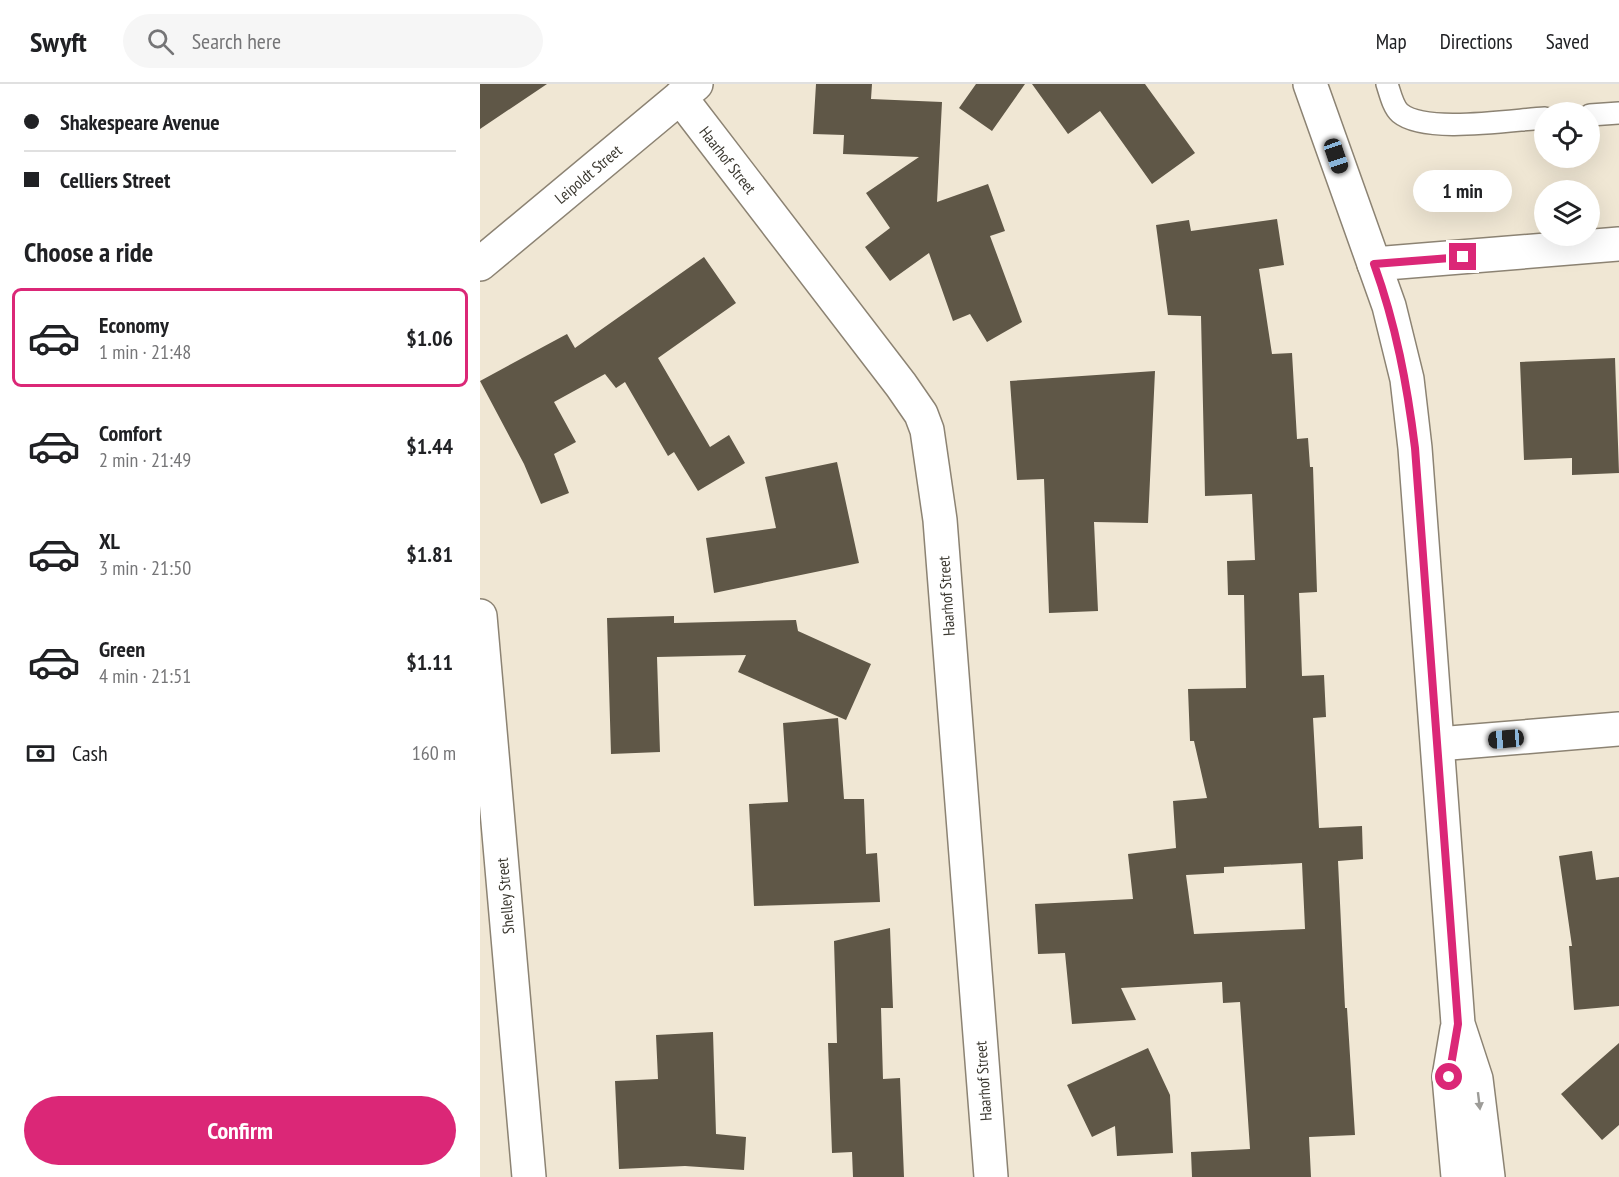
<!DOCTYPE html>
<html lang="en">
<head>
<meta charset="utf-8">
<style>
  :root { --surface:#fff; --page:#f6f6f6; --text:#202124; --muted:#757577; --line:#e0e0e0; --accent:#db2777 }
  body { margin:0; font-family:"PT Sans Narrow",sans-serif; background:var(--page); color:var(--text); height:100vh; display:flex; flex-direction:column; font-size:22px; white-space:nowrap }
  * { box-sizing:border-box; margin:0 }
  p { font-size:20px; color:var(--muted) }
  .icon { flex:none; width:33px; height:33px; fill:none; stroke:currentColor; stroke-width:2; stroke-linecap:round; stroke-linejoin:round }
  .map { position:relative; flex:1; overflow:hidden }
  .side { display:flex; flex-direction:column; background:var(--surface); width:480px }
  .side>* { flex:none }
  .hud { display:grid; align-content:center; height:132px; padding:0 24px; background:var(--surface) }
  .buttons { position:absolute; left:1054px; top:18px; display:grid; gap:12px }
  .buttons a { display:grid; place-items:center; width:66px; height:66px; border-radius:50%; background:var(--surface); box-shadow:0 6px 24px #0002; font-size:30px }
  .end { position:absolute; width:27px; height:27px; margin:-14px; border:8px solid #db2777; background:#fff; box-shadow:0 0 0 3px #fff }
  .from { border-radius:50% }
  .bubble { position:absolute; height:42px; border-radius:21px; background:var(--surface); box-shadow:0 6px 24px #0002; font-size:20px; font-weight:700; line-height:42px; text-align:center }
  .car { position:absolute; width:18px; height:36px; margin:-18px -9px; border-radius:8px; box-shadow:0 0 4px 2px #0007; background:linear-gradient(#222 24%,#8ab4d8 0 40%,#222 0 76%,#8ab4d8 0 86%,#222 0) }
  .hud b { display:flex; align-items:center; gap:21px; height:57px; font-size:22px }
  .hud b+b { border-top:2px solid var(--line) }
  .hud i { width:15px; height:15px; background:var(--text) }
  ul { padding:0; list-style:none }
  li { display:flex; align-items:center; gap:18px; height:99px; margin:0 12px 9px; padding:0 12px; border:3px solid transparent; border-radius:9px }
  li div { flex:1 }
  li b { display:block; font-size:22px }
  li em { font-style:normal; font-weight:700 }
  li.selected { border-color:var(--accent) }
  li>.icon { width:54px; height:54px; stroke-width:1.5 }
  h2 { padding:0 24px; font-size:27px; line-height:72px }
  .pay { display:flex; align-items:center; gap:15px; height:66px; padding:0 24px; font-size:22px }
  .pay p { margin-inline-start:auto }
  .button { display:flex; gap:12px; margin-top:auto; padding:12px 24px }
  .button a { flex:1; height:69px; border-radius:36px; background:var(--accent); color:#fff; font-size:24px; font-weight:700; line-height:69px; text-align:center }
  header { display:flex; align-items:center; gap:36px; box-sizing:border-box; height:84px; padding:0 30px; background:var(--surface); border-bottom:2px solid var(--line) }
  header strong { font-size:28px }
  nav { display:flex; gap:33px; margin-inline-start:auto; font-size:21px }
  .search { width:420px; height:54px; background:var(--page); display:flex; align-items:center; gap:15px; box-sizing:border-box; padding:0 21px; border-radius:33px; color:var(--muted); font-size:22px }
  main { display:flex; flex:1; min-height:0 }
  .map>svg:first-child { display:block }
  .building { fill:#5f5747; fill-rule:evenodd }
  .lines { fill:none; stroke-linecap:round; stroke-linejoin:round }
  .lane-casing { stroke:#8c8373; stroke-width:24 }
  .street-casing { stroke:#8c8373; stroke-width:36 }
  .secondary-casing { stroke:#8c8373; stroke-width:36 }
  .lane { stroke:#fff; stroke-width:21 }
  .street { stroke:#fff; stroke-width:33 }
  .secondary { stroke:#fff; stroke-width:33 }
  .oneway { fill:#9d9c98 }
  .route { stroke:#db2777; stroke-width:8 }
  .labels { text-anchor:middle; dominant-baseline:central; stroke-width:6; stroke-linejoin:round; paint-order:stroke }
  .street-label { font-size:16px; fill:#3b3830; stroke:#fff }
</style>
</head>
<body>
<header>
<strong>Swyft</strong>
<div class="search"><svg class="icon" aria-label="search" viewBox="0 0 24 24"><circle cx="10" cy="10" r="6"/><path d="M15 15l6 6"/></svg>Search here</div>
<nav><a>Map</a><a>Directions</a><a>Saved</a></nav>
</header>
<main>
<section class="side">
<div class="hud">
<b><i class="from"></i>Shakespeare Avenue</b>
<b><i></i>Celliers Street</b>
</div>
<h2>Choose a ride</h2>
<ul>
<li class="selected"><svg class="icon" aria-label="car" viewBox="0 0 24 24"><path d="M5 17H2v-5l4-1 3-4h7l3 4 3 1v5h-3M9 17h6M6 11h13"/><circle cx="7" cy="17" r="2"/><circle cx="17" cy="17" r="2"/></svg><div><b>Economy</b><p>1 min · 21:48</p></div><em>$1.06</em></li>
<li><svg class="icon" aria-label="car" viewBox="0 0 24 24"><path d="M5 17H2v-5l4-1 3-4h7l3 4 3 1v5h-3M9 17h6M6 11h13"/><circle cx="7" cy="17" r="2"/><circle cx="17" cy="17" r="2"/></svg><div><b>Comfort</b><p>2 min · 21:49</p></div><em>$1.44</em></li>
<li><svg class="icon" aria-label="car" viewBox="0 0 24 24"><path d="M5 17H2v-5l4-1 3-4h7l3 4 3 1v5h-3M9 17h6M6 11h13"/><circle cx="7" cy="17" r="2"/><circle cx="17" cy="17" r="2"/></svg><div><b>XL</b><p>3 min · 21:50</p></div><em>$1.81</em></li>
<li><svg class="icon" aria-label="car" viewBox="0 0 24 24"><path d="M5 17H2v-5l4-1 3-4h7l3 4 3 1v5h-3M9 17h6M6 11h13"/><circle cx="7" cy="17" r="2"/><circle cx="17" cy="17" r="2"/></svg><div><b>Green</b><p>4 min · 21:51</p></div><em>$1.11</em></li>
</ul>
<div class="pay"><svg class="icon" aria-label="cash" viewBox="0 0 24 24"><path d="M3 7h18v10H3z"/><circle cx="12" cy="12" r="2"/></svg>Cash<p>160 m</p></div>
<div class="button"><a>Confirm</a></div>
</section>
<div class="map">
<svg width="1139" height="1093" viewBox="0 0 1139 1093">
  <rect width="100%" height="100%" fill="#f0e7d4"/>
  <!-- building -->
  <path class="building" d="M0,0h67l-67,45z
    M336,0h56l-1,15 71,3 -5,100 51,-18 17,47 -15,5 32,86 -35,20 -17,-28 -17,7 -24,-68 -39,28 -25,-34 25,-19 -24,-35 53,-36 -76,-3 1,-19 -31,-1z
    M496,0h49l-33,47 -33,-23z
    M552,0h113l50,69 -43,31 -52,-73 -32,23z
    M797,135l7,46 -25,4 13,85 20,-1 5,86 11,-1 2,29h3l4,125 -18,1 3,83 22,-1 2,42 -13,1 6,110 43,-2 1,33 -25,2 7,147h2l8,127 -46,2 2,40h-119l-1,-25 59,-3 -10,-147 -17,1 -1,-21 -101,6 15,32 -64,4 -7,-71 -27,1 -3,-50 98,-5 -5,-45 48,-6 -3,-47 34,-3 -13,-57h-4l-2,-52 58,-1 -2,-93h-16l-1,-34 28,-1 -3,-66 -47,2 -4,-180 -33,-1 -12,-90 33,-5 2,11zM822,779l3,66 -111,5 -8,-59 38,-2v-6z
    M224,173l32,46 -78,55 52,89 19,-12 16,28 -47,28 -24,-39 -6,4 -43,-74 -9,6 -11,-14 -51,28 22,40 -22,12 15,39 -28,11 -17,-40 -44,-83 87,-47 8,14z
    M1135,274l4,115 -47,2v-17l-48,2 -4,-98z
    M675,287l-7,152 -54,-1 4,89 -49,2 -5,-134 -27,1 -7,-99z
    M357,378l22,101 -145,30 -8,-55 70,-10 -11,-51z
    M194,532v7l122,-3 2,11 73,33 -25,56 -108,-48 8,-17 -89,2 3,95 -49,2 -4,-136z
    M358,634l6,81h20l2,55 11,-1 3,49 -126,4 -5,-102 39,-2 -5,-79z
    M1112,767l4,29 23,-3v129l-45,4 -5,-64h3l-13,-90z
    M410,844l3,80h-12l2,71 17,-1 4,99h-51l-1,-25 -20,1 -4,-110h9l-3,-102z
    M233,948l3,102 30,3 -2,33 -59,-4 -66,3 -4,-88 43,-2 -2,-44z
    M1139,959v82l-17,15 -41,-46z
    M668,964l22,47 3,58 -56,3 -2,-30 -23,11 -25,-52z"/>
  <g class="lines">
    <!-- lane casing -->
    <g class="lane-casing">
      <path id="lane" d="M907,0c3,9 6,23 13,29 25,21 111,7 145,5
        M1110,31l29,-2"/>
    </g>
    <!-- street casing -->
    <g class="street-casing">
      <path id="street" d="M200,13l221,288 20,29 6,16 13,90 51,657
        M0,180l216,-180
        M894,180l245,-20
        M0,532l49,561
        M958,660l181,-15"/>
    </g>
    <!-- secondary casing -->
    <g class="secondary-casing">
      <path id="secondary" d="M830,0l79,222 18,73 8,69 43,576 18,55 12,98
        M977,945l-8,48 9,100"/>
    </g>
    <!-- lane -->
    <use href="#lane" class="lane"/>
    <!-- street -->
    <use href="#street" class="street"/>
    <!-- secondary -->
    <use href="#secondary" class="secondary"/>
  </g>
  <!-- one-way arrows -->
  <defs><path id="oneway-solid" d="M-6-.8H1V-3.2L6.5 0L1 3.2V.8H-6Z" transform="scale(1.5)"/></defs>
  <use class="oneway" href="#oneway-solid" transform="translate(999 1017) rotate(83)"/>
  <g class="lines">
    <!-- route -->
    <path class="route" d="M969,993l9,-53 -43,-576c-8,-64 -19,-123 -41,-184l89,-7"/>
  </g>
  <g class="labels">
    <!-- street labels -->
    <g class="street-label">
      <text transform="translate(248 76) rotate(52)">Haarhof Street</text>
      <text transform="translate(108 90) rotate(-40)">Leipoldt Street</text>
      <text transform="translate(466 512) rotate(-94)">Haarhof Street</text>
      <text transform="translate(25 812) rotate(-95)">Shelley Street</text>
      <text transform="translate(503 997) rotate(-94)">Haarhof Street</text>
    </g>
  </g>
</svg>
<div class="buttons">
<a><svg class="icon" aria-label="locate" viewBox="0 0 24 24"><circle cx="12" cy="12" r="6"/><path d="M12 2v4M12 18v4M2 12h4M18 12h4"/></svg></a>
<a><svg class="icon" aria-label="layers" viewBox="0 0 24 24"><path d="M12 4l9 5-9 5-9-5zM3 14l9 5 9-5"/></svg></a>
</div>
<i class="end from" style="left:969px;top:993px"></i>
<i class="end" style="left:983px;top:173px"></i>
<div class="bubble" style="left:933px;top:86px;width:99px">1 min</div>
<i class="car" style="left:856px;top:72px;rotate:161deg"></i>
<i class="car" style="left:1026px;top:655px;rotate:265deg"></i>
</div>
</main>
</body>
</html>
